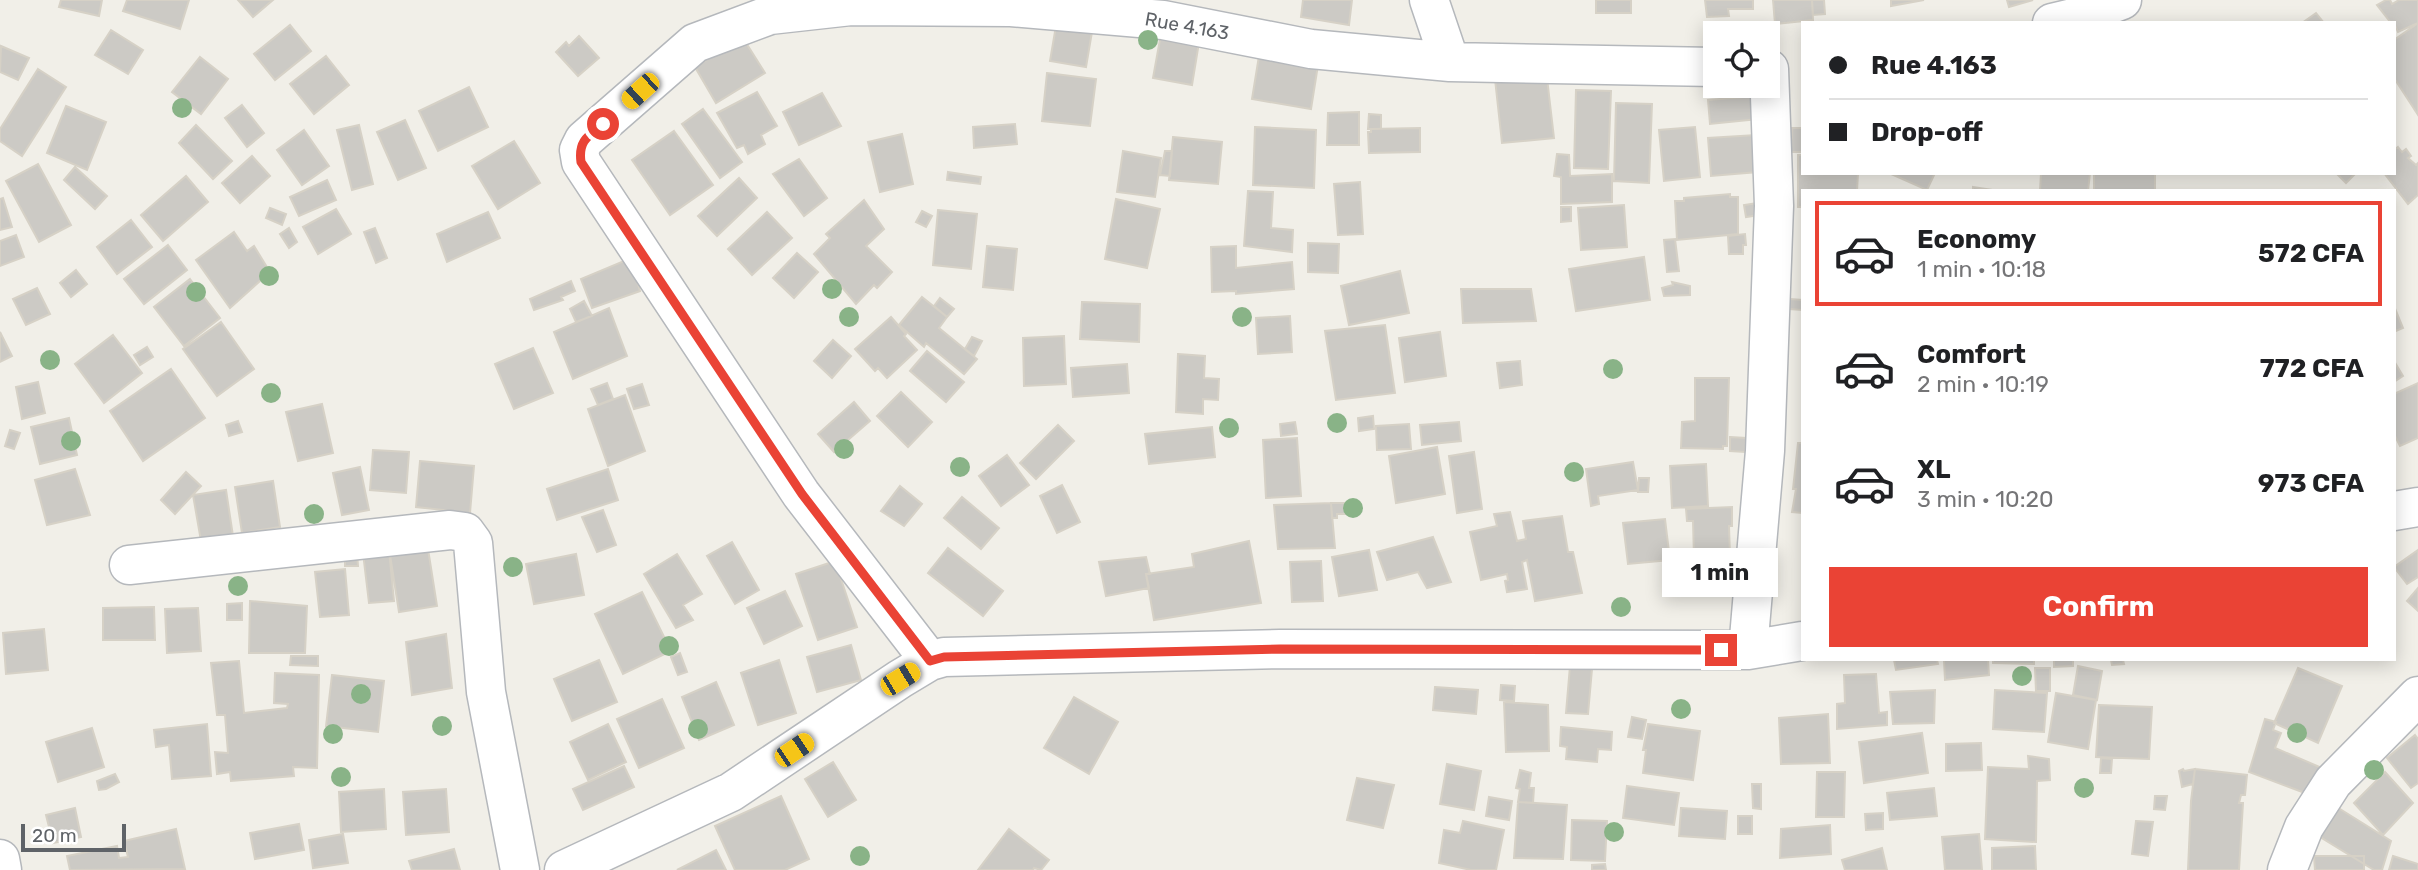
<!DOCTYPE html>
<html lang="en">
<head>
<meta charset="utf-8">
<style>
  :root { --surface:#fff; --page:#f6f6f6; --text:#202124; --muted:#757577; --line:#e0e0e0; --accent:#ea4335 }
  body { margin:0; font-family:Rubik,sans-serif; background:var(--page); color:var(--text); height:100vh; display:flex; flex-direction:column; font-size:26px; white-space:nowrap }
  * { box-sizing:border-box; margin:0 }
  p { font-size:23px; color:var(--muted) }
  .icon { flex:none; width:38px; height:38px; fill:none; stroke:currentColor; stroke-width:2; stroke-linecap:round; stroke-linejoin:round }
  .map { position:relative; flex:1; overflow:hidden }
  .drawer { position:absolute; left:1801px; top:189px; width:595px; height:472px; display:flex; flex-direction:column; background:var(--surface); border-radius:0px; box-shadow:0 4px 18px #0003 }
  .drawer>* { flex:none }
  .banner { position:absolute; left:1801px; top:21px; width:595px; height:154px; border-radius:0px; box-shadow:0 4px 18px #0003; display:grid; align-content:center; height:154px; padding:0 28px; background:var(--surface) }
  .tools { position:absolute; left:1703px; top:21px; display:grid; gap:14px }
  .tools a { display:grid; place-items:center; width:77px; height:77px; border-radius:0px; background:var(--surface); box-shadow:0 4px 18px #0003; font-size:35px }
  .scale { position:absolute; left:21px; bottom:18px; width:105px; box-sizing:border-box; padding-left:7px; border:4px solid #5f6368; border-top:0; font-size:19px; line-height:24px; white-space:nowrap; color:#5f6368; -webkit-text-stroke:5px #fff; paint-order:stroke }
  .end { position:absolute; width:32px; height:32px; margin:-16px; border:9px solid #ea4335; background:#fff; box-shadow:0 0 0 4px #fff }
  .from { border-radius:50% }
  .bubble { position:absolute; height:49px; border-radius:0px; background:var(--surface); box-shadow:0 4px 18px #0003; font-size:23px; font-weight:700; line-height:49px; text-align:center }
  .car { position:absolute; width:21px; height:42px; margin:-21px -10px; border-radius:9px; box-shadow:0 0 5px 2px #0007; background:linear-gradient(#f5c518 24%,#345 0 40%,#f5c518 0 76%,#345 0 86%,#f5c518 0) }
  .banner b { display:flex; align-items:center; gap:24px; height:66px; font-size:26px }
  .banner b+b { border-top:2px solid var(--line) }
  .banner i { width:18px; height:18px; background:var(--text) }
  ul { padding:12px 0 0; list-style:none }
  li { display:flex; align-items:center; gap:21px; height:105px; margin:0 14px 10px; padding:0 14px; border:4px solid transparent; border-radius:0px }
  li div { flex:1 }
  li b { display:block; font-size:26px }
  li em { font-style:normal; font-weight:700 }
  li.on { border-color:var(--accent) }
  li>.icon { width:63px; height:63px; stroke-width:1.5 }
  .cta { display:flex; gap:14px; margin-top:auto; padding:14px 28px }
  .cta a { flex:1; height:80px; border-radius:0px; background:var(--accent); color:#fff; font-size:28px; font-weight:700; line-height:80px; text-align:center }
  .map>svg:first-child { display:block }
  .building { fill:#cccac5; stroke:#d6d1c6; stroke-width:2 }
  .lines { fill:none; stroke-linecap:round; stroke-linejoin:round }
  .street-casing { stroke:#b5b8bc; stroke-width:41 }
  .street { stroke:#fff; stroke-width:38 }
  .tree { fill:#89b387 }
  .route { stroke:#ea4335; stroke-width:9 }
  .labels { text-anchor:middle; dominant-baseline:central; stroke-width:5; stroke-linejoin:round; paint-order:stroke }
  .street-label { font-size:19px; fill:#5f6368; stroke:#fff }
</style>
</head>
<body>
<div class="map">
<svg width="2418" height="870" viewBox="0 0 2418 870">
  <rect width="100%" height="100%" fill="#f1efe8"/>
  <!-- building -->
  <path class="building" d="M61,0h41l-3,16 -40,-9z
    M127,0h62l-9,29 -57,-18z
    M238,0h35l-20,17z
    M1303,0h49l-3,25 -48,-8z
    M1596,0h35v13h-35z
    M1705,0h48v9h-25l1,7 -22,1z
    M1773,0h39l1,20 -38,4z
    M1812,0h12l1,14 -12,1z
    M1891,0h33l-33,6z
    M2007,0h26l-24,7z
    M2386,0h4l2,4 7,-4h19v23l-20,9 -4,-9h-3l-14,-18z
    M2316,13l8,10h-22z
    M1057,20l36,6 -7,41 -36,-6z
    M1163,23l38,7 -9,55 -39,-7z
    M2418,23v92l-24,-37v-38z
    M290,25l21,26 -36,29 -21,-26z
    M111,30l32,20 -15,24 -33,-19z
    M579,36l20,22 -21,18 -22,-24 10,-10 3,4z
    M743,38l22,35 -49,30 -21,-36z
    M1,46l28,12 -11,22 -18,-8z
    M326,56l23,29 -35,29 -24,-30z
    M1259,56l59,9 -7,44 -59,-10z
    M200,57l28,22 -27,35 -29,-22z
    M38,69l28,18 -44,69 -22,-15v-12z
    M1047,73l49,6 -6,47 -48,-5z
    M1547,78l7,60 -52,5 -7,-64z
    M469,87l19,40 -50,24 -19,-40z
    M1576,90l35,1 -3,78 -34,-1z
    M757,92l20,34 -16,9 4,9 -17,10 -4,-9 -7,3 -20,-35z
    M822,93l19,33 -42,19 -16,-33z
    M1756,96l2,23 -48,5 -2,-24z
    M1616,103l36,1 -3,79 -35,-2z
    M242,105l22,28 -17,14 -22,-29z
    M66,106l40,16 -19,48 -40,-17z
    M703,109l39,53 -22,16 -38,-54z
    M1359,112v33h-32l1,-32z
    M1369,114l12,1v14h-13z
    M405,120l21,48 -28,12 -21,-48z
    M1015,124l2,20 -43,4 -1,-21z
    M196,125l36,36 -19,18 -34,-36z
    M359,125l14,59 -21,6 -15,-60z
    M1255,127l61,3 -2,58 -61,-3z
    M1695,127l5,50 -36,4 -5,-51z
    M1420,128v24l-51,1 -1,-21h3v-3z
    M1792,128h10v24h-11z
    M304,130l25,36 -27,19 -25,-35z
    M674,131l39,54 -43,30 -38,-55z
    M902,134l11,50 -33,8 -12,-50z
    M1756,135l2,37 -47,4 -3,-38z
    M1173,137l49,5 -4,42 -49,-4z
    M514,141l26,42 -42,26 -26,-43z
    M2398,147l4,5 4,-3 5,7 -3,2 8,7 2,-2v32l-10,9 -24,-31h10v-23z
    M1123,151l38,7 -6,39 -38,-5z
    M1165,151h7l-2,25 -10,-1z
    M1557,154l12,1 1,21 42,-2v28l-51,2v-27l-7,-1z
    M1798,155h4v18h56l-1,18h-55v16h-4z
    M252,156l18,20 -30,27 -18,-20z
    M799,159l28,39 -23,18 -31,-42z
    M38,164l33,61 -32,17 -33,-61z
    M75,167l32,29 -12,13 -31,-29z
    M948,172l33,5 -1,7 -33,-4z
    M1889,173h46l-8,17z
    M2041,173h49l-2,18h-48z
    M2094,173h61v18h-61z
    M2340,173h16l-10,10 -8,-8z
    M186,176l22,26 -45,39 -22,-26z
    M739,178l18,20 -40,38 -19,-20z
    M327,180l9,20 -37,16 -9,-19z
    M1360,182l3,52 -25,1 -4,-51z
    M1973,187l26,4h-31l5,-1z
    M1248,191l25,1 -2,36 22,2 -1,22 -48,-6z
    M1730,194v3h8v37l-61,6 -2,-39h9v-3z
    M3,198l9,29 -12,3v-31z
    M1116,199l44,10 -13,59 -42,-9z
    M864,200l20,29 -18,17 26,26 -15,16 -3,-3 -18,19 -42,-50 16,-16 -4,-4z
    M1758,203l2,12 -14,2 -2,-12z
    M1624,205l3,42 -46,3 -3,-42z
    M1561,207h10v14l-10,1z
    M270,208l16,6 -4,11 -16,-7z
    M336,209l15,25 -33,20 -15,-27z
    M938,210l39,4 -6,55 -38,-4z
    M922,211l10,5 -6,11 -10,-5z
    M488,212l12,26 -53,24 -10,-28z
    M767,212l25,26 -40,37 -24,-26z
    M131,220l21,27 -35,27 -20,-27z
    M289,228l8,14 -8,6 -9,-14z
    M375,228l12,30 -11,5 -12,-31z
    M234,232l13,19 7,-5 16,26 -40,36 -34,-48z
    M1745,234l1,11h-3v9h-14l-1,-18z
    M16,235l8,22 -24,9v-25z
    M1675,239l4,32 -12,1 -3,-32z
    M1308,243l31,1 -1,29 -30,-1z
    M168,245l19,25 -43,34 -20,-25z
    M987,246l30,3 -4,41 -30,-3z
    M1236,246v22l56,-6 2,27 -58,5v-3l-24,1 -1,-45z
    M797,253l21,19 -24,26 -21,-20z
    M1644,257l6,43 -74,11 -7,-42z
    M631,258l9,33 -48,17 -11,-29z
    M76,270l11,14 -16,13 -11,-14z
    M1400,271l9,42 -60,12 -8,-39z
    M190,279l30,39 -36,28 -30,-39z
    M571,281l4,10 -14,6 2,3 -29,10 -4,-11z
    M1672,282l18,4v9l-26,1 -2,-8 11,-3z
    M37,288l13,26 -24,11 -13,-26z
    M1461,289h70l5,32 -73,2z
    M922,297l25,20 -8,11 38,31 -13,15 -38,-31 -2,4 -25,-22z
    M940,298l14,11 -7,8 -13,-11z
    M1790,299l12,1v10l-13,-1z
    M584,301l8,15 -16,6 -6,-13z
    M1082,302l58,2 -1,38 -59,-3z
    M609,308l18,48 -54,23 -19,-47z
    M2396,311l7,17 -7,3 -2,-4z
    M1290,316l2,36 -34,2 -2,-36z
    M891,317l15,17 -2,2 13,14 -30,28 -9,-10 -3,3 -20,-22z
    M221,322l33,47 -37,27 -34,-47z
    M1385,325l10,68 -59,7 -11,-69z
    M0,332l12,24 -12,6z
    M1440,332l6,44 -41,6 -6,-44z
    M113,335l29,38 -38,30 -29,-39z
    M1064,336l2,48 -42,2 -1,-48z
    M972,337l10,4 -8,15 -9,-7z
    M833,340l18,16 -19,22 -18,-17z
    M147,347l6,10 -13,8 -6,-10z
    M533,348l20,45 -39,16 -19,-45z
    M927,351l37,31 -18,20 -36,-31z
    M1178,354l27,2 -1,22 15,1 -1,21 -15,-1v15l-27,-2z
    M1520,361l2,24 -22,3 -3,-25z
    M2394,361l9,15 -9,6z
    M1127,364l2,29 -56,4 -2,-29z
    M171,369l34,49 -62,43 -33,-50z
    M1695,378h34l-2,68h-4v3l-42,-1 1,-26 13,-1z
    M38,382l7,31 -23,6 -6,-32z
    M607,383l6,16 -15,6 -7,-16z
    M2418,383v55l-18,8 -6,-12v-40z
    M642,384l7,21 -15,4 -7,-20z
    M901,392l31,30 -24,25 -31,-31z
    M625,395l20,56 -37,15 -20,-57z
    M854,402l16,19 -36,31 -16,-18z
    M322,404l11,49 -35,8 -12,-49z
    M1373,416l1,13 -15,2 -1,-13z
    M69,418l8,37 -37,9 -9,-37z
    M238,421l4,11 -13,4 -3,-11z
    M1295,422l2,12 -16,2 -1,-12z
    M1459,422l2,19 -39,4 -2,-20z
    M1409,424l2,25 -34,1 -1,-24z
    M1058,425l16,16 -38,38 -16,-16z
    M1212,427l3,30 -66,7 -4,-30z
    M10,430l10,3 -6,16 -9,-3z
    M1730,437l16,1 -1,14 -15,-1z
    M1297,438l4,58 -35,2 -3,-58z
    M1798,443h4v70l-10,-1 4,-23h-3z
    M1437,447l8,47 -49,9 -7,-47z
    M373,450l36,2 -3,41 -36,-3z
    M1474,452l8,57 -25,4 -8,-57z
    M1007,455l22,30 -28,21 -22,-30z
    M420,461l54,5 -4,47 -54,-6z
    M1633,462l5,28 -40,6 1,8 -8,2 -5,-37z
    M1706,464l2,42 -36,2 -2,-42z
    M360,467l9,43 -27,5 -9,-42z
    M75,469l15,46 -43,10 -12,-45z
    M608,469l10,31 -61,20 -10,-31z
    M186,472l15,14 -26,28 -14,-14z
    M1639,478h10l-1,14h-10z
    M273,481l7,46 -38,6 -7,-46z
    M1062,485l18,37 -23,11 -17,-37z
    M900,486l22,18 -18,22 -23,-15z
    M226,490l7,46 -32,5 -8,-46z
    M962,497l37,31 -18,21 -37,-31z
    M1331,503l4,45 -57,1 -4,-44z
    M1331,503h19v11h-13v4h-5z
    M1732,507v19h-3l1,31 -36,1 -1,-37h-6l-1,-12z
    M603,510l13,35 -19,7 -15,-35z
    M1510,512l7,29 9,-2 -3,-18 39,-5 6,36h5l9,41 -47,8 -8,-41 -5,2 5,27 -20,3 -2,-11 3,-1 -1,-6 -26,6 -11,-48 27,-6 -3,-12z
    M1665,519l5,41 -42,4 -5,-41z
    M1433,537l18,45 -24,6 -9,-16 -31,8 -10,-28z
    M1249,541l12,62 -107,17 -8,-46 48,-7 -2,-13z
    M732,542l27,48 -24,14 -28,-48z
    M948,548l55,43 -20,25 -55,-43z
    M428,549l9,57 -38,6 -9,-57z
    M389,550l5,51 -25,2 -6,-50z
    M1369,550l8,40 -38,6 -7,-39z
    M2418,550v27l-11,7 -13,-17z
    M357,552l1,14h-13v-13z
    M576,554l8,41 -50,9 -8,-40z
    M677,554l25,40 -19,11 10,15 -17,8 -32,-54z
    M1146,557l4,17h-4l3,14 -43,8 -7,-34z
    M835,561l22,66 -39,13 -22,-66z
    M1321,561l2,40 -31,1 -2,-40z
    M345,569l4,46 -29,2 -5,-45z
    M2418,588v23l-11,-10z
    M785,591l17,35 -38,18 -17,-36z
    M642,592l29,59 -48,23 -28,-60z
    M250,601l57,5 -2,47h-56z
    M242,603v17h-15v-16z
    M154,607l1,33h-52v-32z
    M198,608l3,43 -34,2 -2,-44z
    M44,629l4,41 -42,4 -3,-41z
    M446,634l6,54 -40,7 -6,-53z
    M851,645l10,35 -44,12 -10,-35z
    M680,653l7,19 -9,3 -7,-18z
    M291,656h27v10l-28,-1z
    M599,660l18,42 -45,19 -18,-42z
    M779,660l17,53 -38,12 -17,-52z
    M1894,660h43l1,4 -42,6z
    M1944,660h44l1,15 -44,5z
    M1993,660h41v4l-41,-1z
    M2054,660h19v6l-19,1z
    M2111,660h12l1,4 -12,1z
    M239,661l5,52 43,-5 1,-4 -14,-1 1,-30 44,2 -2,93 -24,-1 1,9 -63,5 -1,-9 -13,2 -2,-22 13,1 -3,-38h-8l-6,-52z
    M1570,666l22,3 -4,45 -22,-1z
    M2078,666l24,5 -5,29 -24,-5z
    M2035,668h15v23h-14z
    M2298,668l44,18 -24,57 -44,-20z
    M1876,674l3,39 8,-1v13l-50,4v-25l8,-1 -1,-28z
    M332,675l52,6 -6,51 -52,-6z
    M716,682l18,43 -35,15 -17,-43z
    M1501,685l14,1 -1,15 -14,-1z
    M1435,687l43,3 -2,24 -43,-4z
    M1935,690l-1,33 -41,1 -3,-32z
    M1995,690l52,3 -3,39 -51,-3z
    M2056,693l40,7 -8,49 -40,-7z
    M1074,697l44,25 -29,52 -45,-26z
    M662,699l22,49 -45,20 -22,-49z
    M1504,702l44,3 1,46 -43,1z
    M2099,705l53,2 -3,52 -53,-2z
    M1828,714l2,49 -49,1 -2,-46z
    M1632,717l14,3 -4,19 -14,-2z
    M2265,719l11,3 -3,8 8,3 -6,15 54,23 -11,27 -69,-26z
    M207,724l4,52 -39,3 -3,-34 -13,2 -2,-17z
    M608,724l18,38 -38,18 -18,-38z
    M1648,724l52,7 -7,49 -50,-7 3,-23h-3z
    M1561,727l51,5 -1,18 -13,-1 -1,13 -31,-3 1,-12 -7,-1z
    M92,728l12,39 -46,15 -12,-40z
    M1922,733l6,40 -64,10 -5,-41z
    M2415,735l3,4v44l-7,5 -24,-30z
    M1981,743l1,27 -36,1v-27z
    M2028,756l21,3 1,21 -13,1 -1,61 -51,-3 3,-72 41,2z
    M2101,758l11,1 -1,14h-11z
    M833,762l23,38 -28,17 -23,-38z
    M1447,764l34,7 -7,39 -34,-6z
    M624,766l10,21 -51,23 -10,-21z
    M2183,769l1,2 11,-2 -2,15 -11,3 -3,-16z
    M2195,769l52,6 -2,20h-4l-2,8h4l-4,67h-51l3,-69z
    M1520,770l11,3 -2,15h5l-1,15 -15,-1 2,-13 -4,-1z
    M1817,772h28l-1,45h-28z
    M2385,772l28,31 -30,32 -29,-32z
    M115,774l4,8 -13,7 -7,1 -2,-9z
    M1357,778l37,7 -11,43 -36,-8z
    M1752,784h9v25l-8,-1z
    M1627,786l52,7 -5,32 -51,-7z
    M1934,788l3,28 -47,4 -3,-27z
    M384,789l2,40 -45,3 -2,-40z
    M446,789l3,43 -43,3 -3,-43z
    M781,796l28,63 -24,11h-50l-20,-44z
    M2155,796h12l-2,14 -11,-1z
    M1489,797l23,4 -3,19 -23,-4z
    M1518,802l49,3 -4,54 -49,-1z
    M2332,804l59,37 -9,29h-8l-57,-35z
    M75,808l6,29 -28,6 -7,-28z
    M1681,808l46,3 -2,28 -46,-3z
    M1883,813v16l-17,1 -1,-16z
    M1738,816h14v18h-14z
    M1572,820l35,1 -2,40 -34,-1z
    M1463,821l41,9 -8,40h-25l-32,-7 5,-33 16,3z
    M2136,821l17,1 -5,34 -16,-2z
    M299,824l5,26 -49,9 -5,-26z
    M1830,825l1,29 -51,4 1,-29z
    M176,829l9,40 -115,1 -3,-14 50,-10 2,12 9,-1 -4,-16z
    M1009,829l40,31 -8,10 -7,-2 -1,2h-55z
    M343,834l5,29 -35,5 -4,-28z
    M1979,834l3,36h-37l-3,-33z
    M2035,846l1,24h-44v-22z
    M1882,848l5,22h-42l-3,-10z
    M454,849l6,21h-48l-3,-9z
    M716,850l10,20h-49z
    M2314,856h50v14h-49z
    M2393,856l25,8v6h-29z
    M1605,864l1,6h-14v-5z"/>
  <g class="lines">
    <!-- street casing -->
    <g class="street-casing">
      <path id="street" d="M1429,0l21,62
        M2052,23l25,-6 45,-17
        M2394,511l24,-4
        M129,565l321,-35 15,2 8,11 13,149 34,178
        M1748,650l17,-199 9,-245 -5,-137
        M930,661l-129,-167 -220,-332 -2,-12 5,-10 111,-97 75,-28 81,-9 160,1 152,13 148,29 139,13 265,5
        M0,859l2,11
        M564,870l167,-78 169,-113 30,-18 14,-4 336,-8 468,1 54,-9
        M2287,870l17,-43 29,-45 85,-86"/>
    </g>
    <!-- street -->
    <use href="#street" class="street"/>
  </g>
  <!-- trees -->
  <g class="tree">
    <circle cx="1148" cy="40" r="10"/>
    <circle cx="182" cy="108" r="10"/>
    <circle cx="269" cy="276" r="10"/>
    <circle cx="832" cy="289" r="10"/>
    <circle cx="196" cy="292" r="10"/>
    <circle cx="849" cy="317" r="10"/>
    <circle cx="1242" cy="317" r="10"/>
    <circle cx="50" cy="360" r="10"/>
    <circle cx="1613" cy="369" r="10"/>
    <circle cx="271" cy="393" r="10"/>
    <circle cx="1337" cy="423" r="10"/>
    <circle cx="1229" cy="428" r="10"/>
    <circle cx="71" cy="441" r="10"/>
    <circle cx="844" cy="449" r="10"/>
    <circle cx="960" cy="467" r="10"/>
    <circle cx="1574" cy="472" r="10"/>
    <circle cx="1353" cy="508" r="10"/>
    <circle cx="314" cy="514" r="10"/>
    <circle cx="513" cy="567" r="10"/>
    <circle cx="238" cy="586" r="10"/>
    <circle cx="1621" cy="607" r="10"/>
    <circle cx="669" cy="646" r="10"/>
    <circle cx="2022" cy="676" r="10"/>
    <circle cx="361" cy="694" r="10"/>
    <circle cx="1681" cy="709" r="10"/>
    <circle cx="442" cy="726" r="10"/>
    <circle cx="698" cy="729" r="10"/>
    <circle cx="2297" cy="733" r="10"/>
    <circle cx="333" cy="734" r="10"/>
    <circle cx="2374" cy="770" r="10"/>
    <circle cx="341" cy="777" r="10"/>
    <circle cx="2084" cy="788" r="10"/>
    <circle cx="1614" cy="832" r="10"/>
    <circle cx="860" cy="856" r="10"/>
  </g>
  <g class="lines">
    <!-- route -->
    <path class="route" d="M603,124c-15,12 -25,17 -22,38l221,332 128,167 14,-4 336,-8 441,1"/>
  </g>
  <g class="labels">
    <!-- street labels -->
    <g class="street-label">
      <text transform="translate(1187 26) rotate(10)">Rue 4.163</text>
    </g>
  </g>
</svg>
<div class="tools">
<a><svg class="icon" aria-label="locate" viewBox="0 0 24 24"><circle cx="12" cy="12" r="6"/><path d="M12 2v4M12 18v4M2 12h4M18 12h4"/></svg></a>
</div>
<div class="scale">20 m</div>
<i class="end from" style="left:603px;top:124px"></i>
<i class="end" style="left:1721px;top:650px"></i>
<div class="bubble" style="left:1662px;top:548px;width:116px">1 min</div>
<i class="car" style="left:640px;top:91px;rotate:228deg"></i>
<i class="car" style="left:900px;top:679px;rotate:59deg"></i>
<i class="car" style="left:794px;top:750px;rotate:56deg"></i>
<div class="banner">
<b><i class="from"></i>Rue 4.163</b>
<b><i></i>Drop-off</b>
</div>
<section class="drawer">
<ul>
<li class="on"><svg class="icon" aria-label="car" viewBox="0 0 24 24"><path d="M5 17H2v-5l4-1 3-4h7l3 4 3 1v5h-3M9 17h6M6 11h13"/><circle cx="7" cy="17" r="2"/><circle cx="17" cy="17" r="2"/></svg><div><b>Economy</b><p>1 min · 10:18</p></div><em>572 CFA</em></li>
<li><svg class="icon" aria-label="car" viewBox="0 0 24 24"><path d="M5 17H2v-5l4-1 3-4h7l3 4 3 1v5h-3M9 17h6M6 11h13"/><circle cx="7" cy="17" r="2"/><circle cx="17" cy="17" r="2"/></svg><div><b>Comfort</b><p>2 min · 10:19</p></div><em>772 CFA</em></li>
<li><svg class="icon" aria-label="car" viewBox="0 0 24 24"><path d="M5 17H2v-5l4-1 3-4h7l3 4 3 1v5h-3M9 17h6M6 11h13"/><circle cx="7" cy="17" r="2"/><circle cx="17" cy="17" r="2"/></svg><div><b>XL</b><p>3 min · 10:20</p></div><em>973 CFA</em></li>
</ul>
<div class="cta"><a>Confirm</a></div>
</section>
</div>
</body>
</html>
